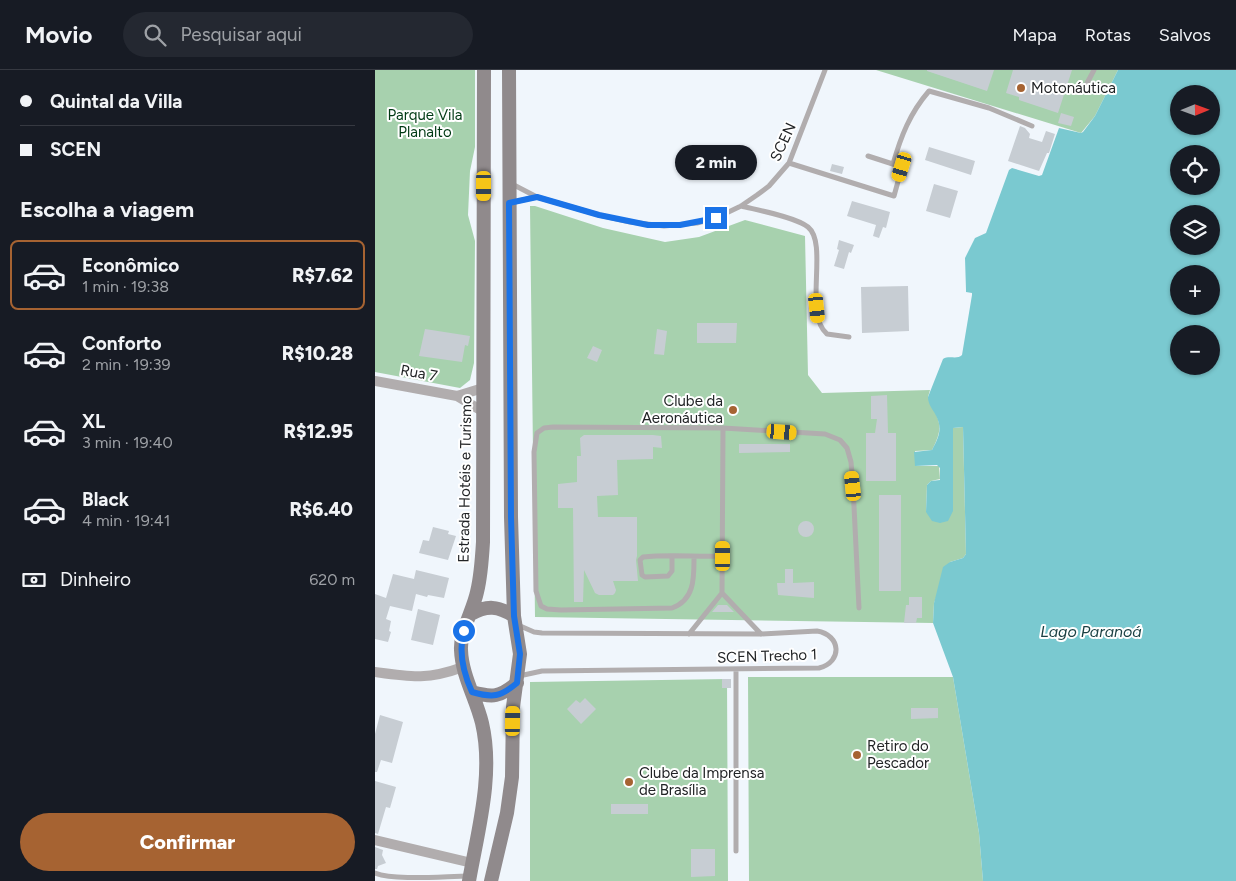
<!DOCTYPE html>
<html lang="pt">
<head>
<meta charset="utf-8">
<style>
  :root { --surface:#171b24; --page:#242831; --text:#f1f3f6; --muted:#9ea1a6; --line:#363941; --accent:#a66332 }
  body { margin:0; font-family:Figtree,sans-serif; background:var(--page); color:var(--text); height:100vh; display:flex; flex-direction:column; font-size:19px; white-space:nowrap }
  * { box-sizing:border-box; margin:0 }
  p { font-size:16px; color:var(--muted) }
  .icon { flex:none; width:28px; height:28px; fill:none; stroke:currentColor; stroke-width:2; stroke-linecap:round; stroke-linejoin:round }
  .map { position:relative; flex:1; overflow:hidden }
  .side { display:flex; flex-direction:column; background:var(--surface); width:375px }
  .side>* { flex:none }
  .top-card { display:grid; align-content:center; height:110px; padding:0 20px; background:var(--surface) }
  .needle { width:32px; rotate:89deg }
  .buttons { position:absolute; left:795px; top:15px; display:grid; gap:10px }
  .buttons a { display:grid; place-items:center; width:50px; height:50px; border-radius:50%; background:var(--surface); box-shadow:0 1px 4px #0004; font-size:25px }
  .end { position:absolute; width:22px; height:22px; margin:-11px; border:6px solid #1a73e8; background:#fff; box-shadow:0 0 0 2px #fff }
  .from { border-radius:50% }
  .bubble { position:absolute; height:35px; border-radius:18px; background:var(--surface); box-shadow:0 1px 4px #0004; font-size:16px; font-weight:800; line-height:35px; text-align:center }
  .car { position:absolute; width:15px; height:30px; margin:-15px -8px; border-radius:6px; box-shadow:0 0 4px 1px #0007; background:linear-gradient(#f5c518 24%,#345 0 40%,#f5c518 0 76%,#345 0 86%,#f5c518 0) }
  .top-card b { display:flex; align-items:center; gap:18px; height:48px; font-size:19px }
  .top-card b+b { border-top:1px solid var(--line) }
  .top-card i { width:12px; height:12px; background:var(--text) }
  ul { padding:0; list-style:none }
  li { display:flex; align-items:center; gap:15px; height:70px; margin:0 10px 8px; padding:0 10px; border:2px solid transparent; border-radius:8px }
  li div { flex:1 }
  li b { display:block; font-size:19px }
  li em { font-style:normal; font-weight:800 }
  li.active { border-color:var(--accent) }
  li>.icon { width:45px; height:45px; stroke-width:1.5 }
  h2 { padding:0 20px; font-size:22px; line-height:60px }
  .pay { display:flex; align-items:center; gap:12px; height:55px; padding:0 20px; font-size:19px }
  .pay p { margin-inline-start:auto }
  .primary-button { display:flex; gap:10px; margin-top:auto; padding:10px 20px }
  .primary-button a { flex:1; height:58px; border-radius:30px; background:var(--accent); color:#fff; font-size:20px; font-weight:800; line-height:58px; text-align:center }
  header { display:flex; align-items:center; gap:30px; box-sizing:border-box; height:70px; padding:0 25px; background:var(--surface); border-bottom:1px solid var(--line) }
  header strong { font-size:24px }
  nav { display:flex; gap:28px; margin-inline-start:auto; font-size:18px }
  .search { width:350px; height:45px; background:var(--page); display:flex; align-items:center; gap:12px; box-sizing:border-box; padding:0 18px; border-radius:28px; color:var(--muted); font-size:19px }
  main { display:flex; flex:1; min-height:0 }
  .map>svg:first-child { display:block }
  .green { fill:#a7d1ae }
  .water { fill:#7ac9d0; fill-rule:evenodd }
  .building { fill:#c7cdd3 }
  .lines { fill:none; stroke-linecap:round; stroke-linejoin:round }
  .service { stroke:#b1adae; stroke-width:5 }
  .minor { stroke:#b1adae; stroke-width:10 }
  .secondary { stroke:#908a8c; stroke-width:14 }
  .route { stroke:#1a73e8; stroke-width:6 }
  .poi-dot { fill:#a66332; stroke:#fff; stroke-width:2 }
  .labels { text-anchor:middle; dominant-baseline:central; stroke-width:4; stroke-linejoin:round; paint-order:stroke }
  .poi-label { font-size:15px; fill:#212325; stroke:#fff; text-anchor:start }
  .park-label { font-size:15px; fill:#003a14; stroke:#fff }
  .street-label { font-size:15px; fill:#212325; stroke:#fff }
  .water-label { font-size:16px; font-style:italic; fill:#1a4043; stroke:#fff }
</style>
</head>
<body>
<header>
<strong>Movio</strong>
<div class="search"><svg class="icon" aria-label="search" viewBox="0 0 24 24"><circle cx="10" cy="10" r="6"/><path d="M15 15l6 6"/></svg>Pesquisar aqui</div>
<nav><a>Mapa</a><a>Rotas</a><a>Salvos</a></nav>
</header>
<main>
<section class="side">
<div class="top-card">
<b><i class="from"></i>Quintal da Villa</b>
<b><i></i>SCEN</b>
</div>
<h2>Escolha a viagem</h2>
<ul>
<li class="active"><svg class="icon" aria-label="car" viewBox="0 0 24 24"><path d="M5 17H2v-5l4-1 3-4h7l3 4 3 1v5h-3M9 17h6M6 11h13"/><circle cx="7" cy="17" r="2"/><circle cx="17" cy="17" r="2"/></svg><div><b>Econômico</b><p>1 min · 19:38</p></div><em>R$7.62</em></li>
<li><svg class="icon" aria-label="car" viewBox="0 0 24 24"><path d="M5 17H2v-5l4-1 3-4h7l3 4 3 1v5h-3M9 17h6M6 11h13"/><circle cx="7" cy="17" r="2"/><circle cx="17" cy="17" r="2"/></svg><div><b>Conforto</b><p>2 min · 19:39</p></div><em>R$10.28</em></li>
<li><svg class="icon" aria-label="car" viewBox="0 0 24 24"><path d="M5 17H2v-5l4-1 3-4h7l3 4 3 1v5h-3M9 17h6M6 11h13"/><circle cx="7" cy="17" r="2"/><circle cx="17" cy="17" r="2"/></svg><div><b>XL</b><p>3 min · 19:40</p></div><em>R$12.95</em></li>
<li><svg class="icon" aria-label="car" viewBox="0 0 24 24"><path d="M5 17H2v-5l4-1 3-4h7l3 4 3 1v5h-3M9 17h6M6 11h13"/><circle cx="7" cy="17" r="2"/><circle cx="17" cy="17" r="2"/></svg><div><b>Black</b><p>4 min · 19:41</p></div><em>R$6.40</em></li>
</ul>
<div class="pay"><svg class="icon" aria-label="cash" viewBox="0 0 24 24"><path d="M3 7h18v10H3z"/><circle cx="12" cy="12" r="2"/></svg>Dinheiro<p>620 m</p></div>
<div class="primary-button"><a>Confirmar</a></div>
</section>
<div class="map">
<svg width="861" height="811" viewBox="0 0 861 811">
  <rect width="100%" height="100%" fill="#f0f6fc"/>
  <!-- green -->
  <path class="green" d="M0,0h100v77l-5,24 -2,44 7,26 -1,122 -4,17 -10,8 -85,-16z
    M501,0h242l-23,46 -14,17z
    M155,136h5l68,22 62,14 34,-5 46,-17 60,16 3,139 14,18 108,-3 -2,7c11,24 17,28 4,53l-17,1v15h24l1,13 -9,2 -4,4 -1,27 27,-1v-83l10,-1 3,127 -3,4 -13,4 -16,41 -1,20 -398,-6z
    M373,607h205l26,156 4,48h-234z
    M352,609l1,202h-198v-199z"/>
  <!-- water -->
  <path class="water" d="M743,0h118v811h-253l-4,-48 -26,-156 -20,-54 1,-20 9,-36 7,-5 13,-4 3,-4 -3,-127 -10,1v83l-5,10 -8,2 -8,-2 -6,-9 1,-27 4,-4 9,-1v-12l-3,-3 -22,1 -1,-14 18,-2c8,-15 11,-23 2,-38 -3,-5 -6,-9 -6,-15l15,-38c6,-4 14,1 19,-4l10,-60v-2l-6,-1v-2l-1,-32 10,-20 11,-5 23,-63 3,-2 27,8 3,-1 17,-47 22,5 2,-1 12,-16zM804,24h32v32h-32zM804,84h32v32h-32zM804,144h32v32h-32zM804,204h32v32h-32zM804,264h32v32h-32z"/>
  <!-- building -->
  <path class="building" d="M552,0h67l-7,21 -60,-20z
    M638,0h59l-14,43 -39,-13v-3l-13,-4z
    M686,43l13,4 -3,9 -13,-3z
    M645,56l5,2 5,6 -1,4 13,4 4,-11 9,3 -6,19h-2l-8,18 -31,-10z
    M554,77l46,14 -4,14 -46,-15z
    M457,94l12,3 -2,7 -12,-3z
    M559,114l24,7 -8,27 -24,-7z
    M477,131l38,11 -4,16 -3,-1 -4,11 -6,-2 3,-11 -29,-9z
    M464,170l15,5 -3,8 -2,-1 -5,17 -10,-3 5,-16 -2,-1z
    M533,216l1,45 -47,2 -1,-46z
    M322,253h40l-1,20h-39z
    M50,259l45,7 -2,10 -3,-1 -3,17 -43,-6z
    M282,259l10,2 -3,24 -10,-1z
    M218,276l9,4 -5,12 -10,-4z
    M512,325l1,38h8v48h-30v-48h9l2,-14h-6v-23z
    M209,365h69l8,1 1,12 -9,-1v12l-36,1 1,35 -21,1 1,21h39v39l-1,4 2,21h-25l3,9 -1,3 -2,2h-14l-4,-2 -11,-23 -1,32h-9l-1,-94h-15v-24l19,-2v-26h4l-1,-18z
    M364,374h51v8l-51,1z
    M504,425h22v96h-22z
    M423 459a8 8 0 1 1 16 0a8 8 0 1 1-16 0Z
    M58,457l16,4 -1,3 8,2 -8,24 -29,-7 4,-13 6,1z
    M410,499h8v14l21,-1v16l-36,-3 -1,-12h8z
    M41,500l33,8 -5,20 -16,-3 -1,2 -11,-3 -4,17 -22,-5 -4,13 5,2 -2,10 2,1 -3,10 -13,-3v-45l11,4 7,-24 21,5z
    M534,527h13v21h-5l-1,5h-12l2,-18h3z
    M343,535h9l7,7h-22z
    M43,539l22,6 -7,30 -22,-5z
    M347,609h9v9h-9z
    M210,628l11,11 -15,15 -14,-15 9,-9 4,3z
    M536,638h27v10l-27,1z
    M5,645l23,7 -11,41 -11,-3 -4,12h-2v-38z
    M0,711l21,6 -6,21 -4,-1 -8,27 -3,-1z
    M236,734h37v10h-37z
    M0,777l8,3 -1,5 4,8 -8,3 -1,3h-2z
    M316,779h24v27l-24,1z"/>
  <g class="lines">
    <!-- service -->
    <path class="service" d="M711,15l8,-15
      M414,93l105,33 8,-29 -34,-11
      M518,94c8,-28 17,-51 36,-73l60,17 43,18
      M137,114l25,13 62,18 31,7 34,4 33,-3 19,-5 25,-12 16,-11 12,-9 20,-23 36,-93
      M135,133l26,-6
      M366,136c16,4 55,11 67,21 21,17 -5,87 19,107l22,3
      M297,486v15l-4,5 -23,1 -3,-2 -2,-15 3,-3c26,-3 53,0 79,-1
      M319,487c0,20 1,43 -22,51l-111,2 -14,-1 -6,-3 -5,-15 -2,-139 3,-19 7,-5 9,-1 170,1 102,6 15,6 7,8 4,14 2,24 6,122
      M347,523l39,41
      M143,555l16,7 8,1 219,1 56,-3c24,4 26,31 2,37l-277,3 -23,5
      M314,564l33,-41 1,-165
      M361,781v-181
      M0,803c20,8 71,3 94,3"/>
    <!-- minor -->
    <path class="minor" d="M0,311l82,15 25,15
      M82,326l26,-8
      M0,602c36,5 53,8 88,-5
      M0,770l97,23"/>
    <!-- secondary -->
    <path class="secondary" d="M96,544c16,-9 27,-8 43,2
      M97,622c21,6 28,5 45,-9
      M94,811c9,-51 25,-107 13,-158 -6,-25 -20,-47 -21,-73 -1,-19 12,-39 16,-58 4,-16 5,-33 6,-50l1,-472
      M116,811l16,-68 5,-36 1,-70 7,-53 -6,-38 -3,-99 -2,-447"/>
  </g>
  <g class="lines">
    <!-- route -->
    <path class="route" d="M89,561c-6,21 -1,41 8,61 21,6 28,5 45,-9l3,-29 -6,-38 -3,-99 -2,-314 28,-6 62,18 49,10h32l36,-7"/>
  </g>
  <!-- markers -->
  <g class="poi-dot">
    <circle cx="646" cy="18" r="5"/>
    <circle cx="358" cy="340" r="5"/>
    <circle cx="482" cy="685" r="5"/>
    <circle cx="254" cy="712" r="5"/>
  </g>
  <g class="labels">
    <!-- poi labels -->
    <g class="poi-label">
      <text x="656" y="18">Motonáutica</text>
      <text x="348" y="331" text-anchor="end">Clube da<tspan x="348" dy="17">Aeronáutica</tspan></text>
      <text x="492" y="676">Retiro do<tspan x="492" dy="17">Pescador</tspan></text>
      <text x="264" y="703">Clube da Imprensa<tspan x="264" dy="17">de Brasília</tspan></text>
    </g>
    <!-- park labels -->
    <g class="park-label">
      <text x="50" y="45">Parque Vila<tspan x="50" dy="17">Planalto</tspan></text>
    </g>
    <!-- street labels -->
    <g class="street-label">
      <text transform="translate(408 72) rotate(-65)">SCEN</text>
      <text transform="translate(44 303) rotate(10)">Rua 7</text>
      <text transform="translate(90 409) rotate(-89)">Estrada Hotéis e Turismo</text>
      <text transform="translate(392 586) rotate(-2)">SCEN Trecho 1</text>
    </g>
    <!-- water labels -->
    <g class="water-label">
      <text x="716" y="561">Lago Paranoá</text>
    </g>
  </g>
</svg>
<div class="buttons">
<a><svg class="needle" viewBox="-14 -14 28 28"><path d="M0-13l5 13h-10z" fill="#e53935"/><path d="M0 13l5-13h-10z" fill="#9ea1a6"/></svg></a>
<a><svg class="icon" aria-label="locate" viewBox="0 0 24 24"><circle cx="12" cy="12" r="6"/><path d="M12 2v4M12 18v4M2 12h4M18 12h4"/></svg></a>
<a><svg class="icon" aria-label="layers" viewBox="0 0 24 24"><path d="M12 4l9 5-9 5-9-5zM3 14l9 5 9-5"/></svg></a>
<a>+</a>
<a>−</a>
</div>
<i class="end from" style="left:89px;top:561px"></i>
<i class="end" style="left:341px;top:148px"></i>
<div class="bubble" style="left:300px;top:75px;width:82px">2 min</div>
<i class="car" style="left:527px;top:97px;rotate:197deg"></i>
<i class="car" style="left:109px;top:116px;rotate:180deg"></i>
<i class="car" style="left:442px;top:238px;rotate:174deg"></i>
<i class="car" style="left:407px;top:362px;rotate:94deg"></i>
<i class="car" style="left:478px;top:416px;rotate:354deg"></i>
<i class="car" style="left:348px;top:486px;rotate:0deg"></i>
<i class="car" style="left:138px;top:651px;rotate:1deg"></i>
</div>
</main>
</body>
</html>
